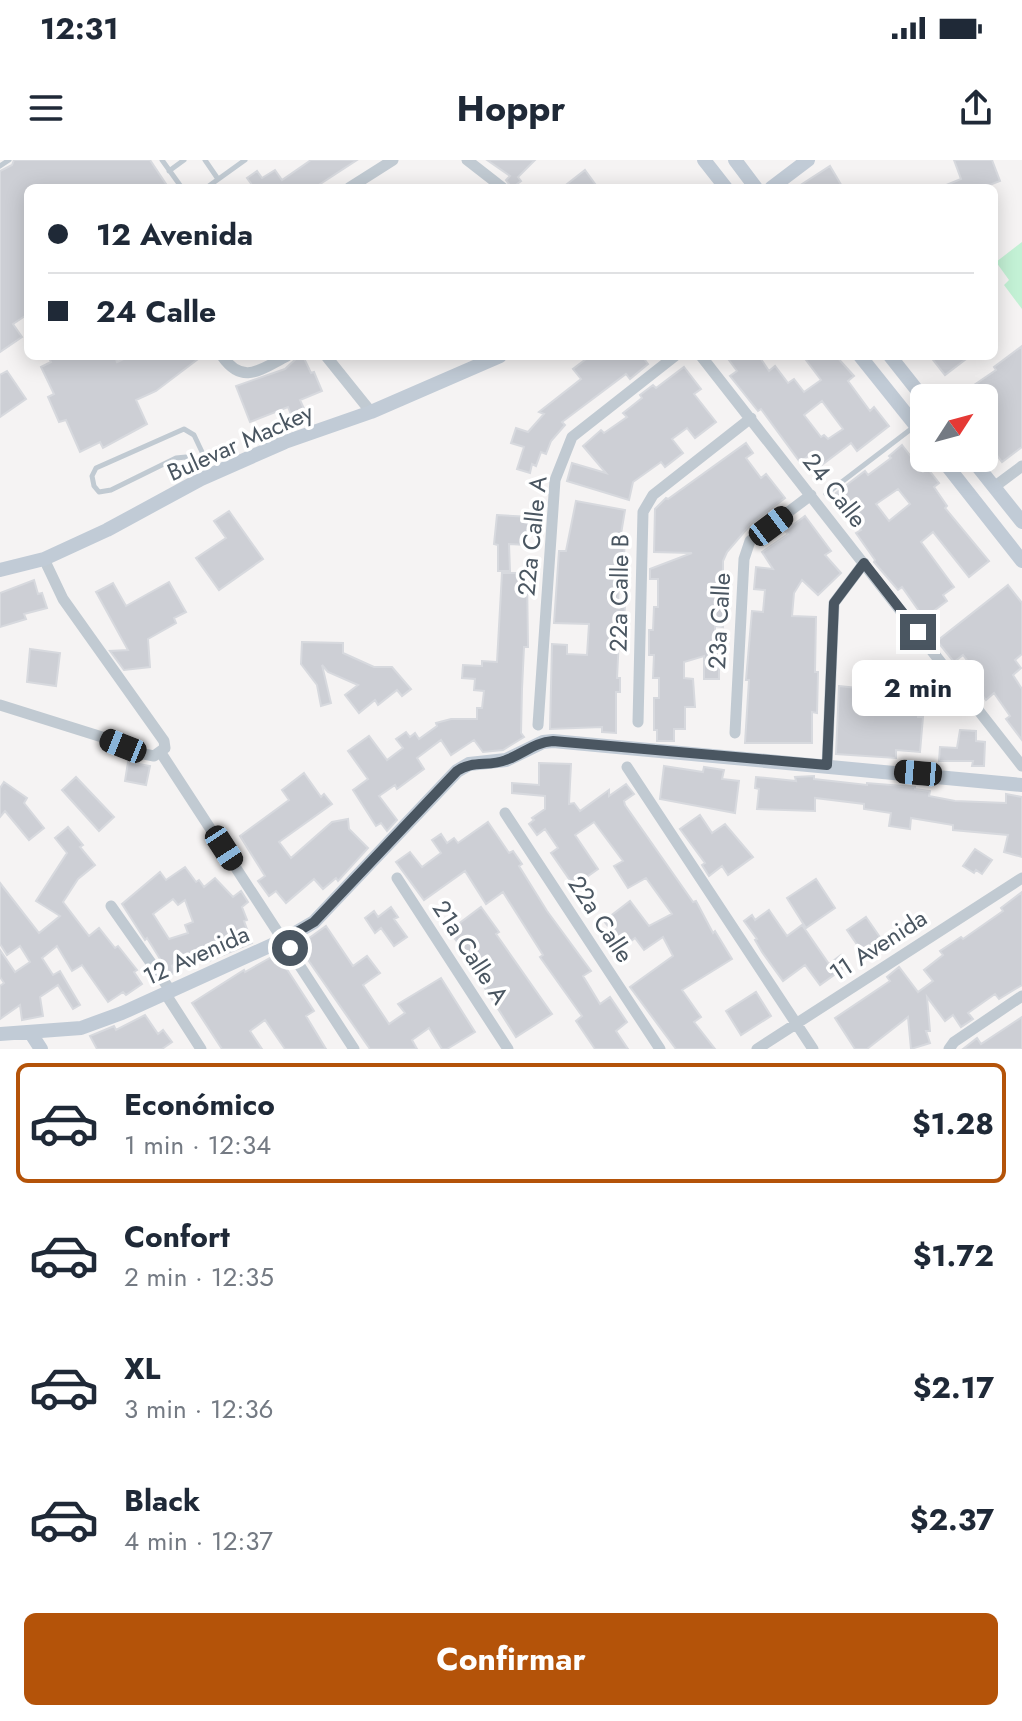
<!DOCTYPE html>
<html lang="es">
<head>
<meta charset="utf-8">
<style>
  :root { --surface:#fff; --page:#f6f6f7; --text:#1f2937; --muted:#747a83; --line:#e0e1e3; --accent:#b45309 }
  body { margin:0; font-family:Jost,sans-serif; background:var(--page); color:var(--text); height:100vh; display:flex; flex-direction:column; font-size:30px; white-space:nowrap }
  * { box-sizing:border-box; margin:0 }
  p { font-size:26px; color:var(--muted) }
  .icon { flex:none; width:44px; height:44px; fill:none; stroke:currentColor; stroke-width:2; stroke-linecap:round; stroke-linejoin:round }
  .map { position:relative; height:889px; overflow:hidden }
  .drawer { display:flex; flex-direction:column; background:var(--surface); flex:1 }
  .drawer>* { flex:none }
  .hud { position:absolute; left:24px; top:24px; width:974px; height:176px; border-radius:12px; box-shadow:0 4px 20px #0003; display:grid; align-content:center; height:176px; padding:0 24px; background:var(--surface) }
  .needle { width:52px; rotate:54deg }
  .tools { position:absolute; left:910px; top:224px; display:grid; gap:16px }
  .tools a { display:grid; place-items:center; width:88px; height:88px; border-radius:12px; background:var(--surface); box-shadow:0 4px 20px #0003; font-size:40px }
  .end { position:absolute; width:36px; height:36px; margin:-18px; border:10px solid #4a5661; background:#fff; box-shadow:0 0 0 4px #fff }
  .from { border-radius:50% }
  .bubble { position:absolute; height:56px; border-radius:12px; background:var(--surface); box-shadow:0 4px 20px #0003; font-size:26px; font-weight:700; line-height:56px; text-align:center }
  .car { position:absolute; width:24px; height:48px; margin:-24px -12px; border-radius:10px; box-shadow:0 0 6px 2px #0007; background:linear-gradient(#222 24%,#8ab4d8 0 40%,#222 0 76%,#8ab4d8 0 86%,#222 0) }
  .hud b { display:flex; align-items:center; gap:28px; height:76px; font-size:30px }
  .hud b+b { border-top:2px solid var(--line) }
  .hud i { width:20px; height:20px; background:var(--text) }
  ul { padding:14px 0 0; list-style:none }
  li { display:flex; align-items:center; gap:24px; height:120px; margin:0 16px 12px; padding:0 8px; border:4px solid transparent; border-radius:12px }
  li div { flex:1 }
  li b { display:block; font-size:30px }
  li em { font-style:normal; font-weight:700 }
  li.current { border-color:var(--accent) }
  li>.icon { width:72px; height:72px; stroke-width:1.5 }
  .button { display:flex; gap:16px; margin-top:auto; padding:16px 24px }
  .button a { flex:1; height:92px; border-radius:12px; background:var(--accent); color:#fff; font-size:32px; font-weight:700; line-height:92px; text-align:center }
  .status { display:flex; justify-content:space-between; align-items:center; height:56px; padding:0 40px; background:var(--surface); direction:ltr }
  .status svg { height:22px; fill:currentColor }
  header { display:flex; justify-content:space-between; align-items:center; height:104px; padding:0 24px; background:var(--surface); font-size:36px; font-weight:700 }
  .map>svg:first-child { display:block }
  .green { fill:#c3f1d5 }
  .building { fill:#cdcfd5; stroke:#d7d9de; stroke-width:2; fill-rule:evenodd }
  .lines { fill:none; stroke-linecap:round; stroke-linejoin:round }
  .lane { stroke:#c1cad2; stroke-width:5 }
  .street { stroke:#c1cad2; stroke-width:11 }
  .secondary { stroke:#c1cbd6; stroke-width:14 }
  .route { stroke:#4a5661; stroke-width:10 }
  .labels { text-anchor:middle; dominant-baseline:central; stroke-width:7; stroke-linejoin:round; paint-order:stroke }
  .street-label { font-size:24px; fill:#4a5661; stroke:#fff }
</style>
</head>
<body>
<div class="status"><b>12:31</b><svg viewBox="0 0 49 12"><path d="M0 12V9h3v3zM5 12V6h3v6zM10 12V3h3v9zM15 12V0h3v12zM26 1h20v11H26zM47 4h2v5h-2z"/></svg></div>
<header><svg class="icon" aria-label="menu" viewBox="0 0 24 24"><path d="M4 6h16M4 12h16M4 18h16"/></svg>Hoppr<svg class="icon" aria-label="share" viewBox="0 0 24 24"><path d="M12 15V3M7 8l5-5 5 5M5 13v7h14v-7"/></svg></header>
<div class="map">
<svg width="1022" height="889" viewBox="0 0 1022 889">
  <rect width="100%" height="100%" fill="#f5f3f3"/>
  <!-- green -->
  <path class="green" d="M1022,82v67l-18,-24 5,-5 -13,-18z"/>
  <!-- building -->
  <path class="building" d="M14,0h136l16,24 -6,4h-132v126l-15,10 9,13 -22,15v-181l12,-6z
    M311,0h46l-43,28h-66l4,-3 -5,-7 10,-7 5,7 13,-8 7,10z
    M487,0h48l-17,17 3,4 -9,7 -6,-8 4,-4z
    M954,0h38l8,21 -18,7h-43l22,-9z
    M830,6l13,22h-47z
    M585,10l13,18h-36z
    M1022,186v101l-20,15 -18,-24v-40h-29l41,-28 -2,-3z
    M48,196h67l2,6 13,-6h72l-46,35 -20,9 11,24 -44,24 -3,-6 -20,10 -14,-32 -7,2 -11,-25 6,-3 -13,-27 10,-5z
    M299,196h4l8,17 3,-1 8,19 -22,9 5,11 -13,6 -4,-10 -38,15 -14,-36 49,-17z
    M590,196h52l6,8 -18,15 -4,-5 -64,48 3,3 -14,16 -5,13 -5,-2 -5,14 -4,-2 -2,9 -13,-4 7,-22 -13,-4 5,-15 12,4 16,-18 -5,-2 42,-33 -8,-10z
    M726,196h33l10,15 6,-5 13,17 6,-4 10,13 17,-12 -18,-24h33l18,20 -6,5 22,30 4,-4 15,19 -32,25 -6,-8 -32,24 -9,-12 -10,7 -39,-53 -3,2 -28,-35 7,-5zM822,241l21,28 -15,10 -4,-4 -3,2 -17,-22z
    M930,196h40l-25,19z
    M684,207l17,22 -7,5 22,28 -21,16 -8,-10 -15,11 11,14 -18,14 -4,-5 -28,20 -4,18 -62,-19 5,-18 34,10 -23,-27 18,-16 3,3 23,-16 -4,-4 19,-15 -2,-3 13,-10 3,3z
    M7,211l19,28 -26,18v-42z
    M746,283l7,10 -7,5 15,20 5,-4 19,24 -34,26 -24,28 -4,9v66l-8,-1v25h4v28h-15v-23l-20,6v16l9,1 2,28h-10v22h-11v12h-17v-11h-3v-32h5v-20h-6l1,-23h-5v-25h4l1,-23h4v-28h-8v-10l42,-16 -38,-1 1,-43 11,-11 2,1z
    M902,285l21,27 5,-3 11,14 -5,4 13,19 -2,2 44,53 -20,16 -36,-45 -12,10 33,45 -11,8 4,6 -23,17 -22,-31 -4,3 -24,-28 1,-2 -19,-27 5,-3 -7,-10 5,-3 -11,-16 -4,3 -8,-11 29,-22 3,4 23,-17 -2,-2zM898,329l12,15 -21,17 -13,-17z
    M576,341l49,9 -4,24 4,1 -2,46 -4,-1 -1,26h7l-1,13 -4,-1 -3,60h3v14h-4v41l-14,-1v-5l-52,2 2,-85 15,1v9l20,1 2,-31 -35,-1 5,-72h7z
    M229,351l34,48 -44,31 -23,-32 30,-20 -12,-17z
    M497,355l35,2 -1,13h-4l-1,15 -17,-1 1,27h-12v-26l-4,-1z
    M805,356l26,35 -6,4 16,18 -23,22 -16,-15 -8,13 -2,23 24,1 -1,55h3l-1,41 -5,-1v31h-67l4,-63h-3l6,-69 11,1 2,-22 -11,-1 2,-22 17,2 -11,-17 26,-18 -3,-3z
    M502,413h25l1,74h-4l-2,42 -1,44 3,4 -21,13 -20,2 -9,-12 -23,15 -10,-15 -24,18 7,11 -27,20 -2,-4 -16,11 18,24 -10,11 -6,-8 -5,3 -23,-36 15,-11 -20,-28 21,-15 18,24 16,-12 -7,-9 10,-7 4,5 5,-4 4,6 18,-13 -1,-3 15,-4h26v-11h5l2,-17 -10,-1 1,-11 -13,-1 1,-13 19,1v-5l15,1z
    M34,420l4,14 4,-1 5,15 -23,6 2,5 -26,8v-34z
    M169,422l17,30 -12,6 2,5 -28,16 2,28 -26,3 -14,-19 18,-1 -32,-58 17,-9 13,23z
    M1008,425l14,18v51l-7,6 6,8 -8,7 9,14v51l-16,-21 4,-3 -16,-23 -8,7 -15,-19 7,-6 -15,-20 -9,7 -17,-21z
    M302,482l41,1v10l31,14h18l19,22 -9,7 -5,-6 -19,15 -3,-5 -16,13 -14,-18 13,-10 -30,-13 -6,-7 9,38 -10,3 -4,-21 -16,-21z
    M30,489l30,4 -4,33 -29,-4z
    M839,526l27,3 -2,15 33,1v5l21,2v5h5l-3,35 -24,-2v8l-60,-4z
    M960,570l16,1v10l9,1 -1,24h-12l1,-5h-34l1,-14 17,1z
    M128,602l22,4 -4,19 -21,-4z
    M539,603l32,1 -2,40 5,-1 6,8 29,-21v6l17,-12 8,10 -10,7 1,4 68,97 3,-1 17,32 2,-2 17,28 -50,31 19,27 -7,5 21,27h-39l-46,-62 43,-31 -10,-19 -19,13 -9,-12 -22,17 -11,-14 11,-8 -9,-12 26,-20 19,25 23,-12 -26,-36 -18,10 -14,-22 9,-5 -29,-39 -19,13 23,34 -24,17 -23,-33 7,-5 -13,-19 -8,6 -8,-11 5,-4 -2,-2 13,-9v-13l-33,-3v-10l27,2z
    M664,606l39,6 1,-5 20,3 -2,9 17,2 -4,32 -75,-14z
    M304,613l17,24 3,-3 8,10 -53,38 12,16 41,-36 16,-3 1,10 19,19 -30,33 -2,-3 -13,11 -9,-10 -28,24 -10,-12 -7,5 -11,-15 7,-5 -25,-40 49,-36 -7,-10z
    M814,616v3l53,6v-2l48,4v2l15,2 -1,5 26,5 51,2v-9l16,3v60l-18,-5 4,-17 -55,-5v-5l-42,-7 -1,11 -21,-3 2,-13 -27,-4v-5l-49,-6v13l-58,-2 2,-20 -4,-1 1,-11 40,4 -1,-4z
    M76,617l38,40 -15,14 -37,-41z
    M4,622l23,16 -3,5 20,25 -15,12 -24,-29 -5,6v-29z
    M700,655l12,18 13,-9 28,33 -25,18 -6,-9 -13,10 -7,-11 3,-2 -25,-34z
    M488,662l21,31 4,-2 9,13 -3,2 28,45 44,60 -8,5 17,28 10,-7 17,25 -11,9 12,18h-33l-19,-28 6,-5 -42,-59 3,-2 -40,-63 -17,12 -21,-33 -41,29 -28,-38 14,-10 12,15 19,-14 -9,-13 9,-6 6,9 7,-5 4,5z
    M68,667l15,18 -3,2 15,18 -17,14 -15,23 26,34 10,-8 16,20 3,-2 19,24 -3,2 8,12 -16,11 -3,-3 -15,10 -26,-37 -10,6 -15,-25 -15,12 11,17 7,-4 20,34 -7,4 -15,-24 -18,12 3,19 -21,4 -2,-15 -20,14v-33l4,-3 -4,-6v-27l15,22 15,-10 -10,-16 -13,9 -7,-11v-61l39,50 21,-17 -24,-15 31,-48 -12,-15z
    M975,689l17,11 -10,14 -6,-4 -2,3 -11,-7z
    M185,707l11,15 3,-2 5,7 11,-9 18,19 8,-6 7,11 -6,5 5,13 -3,1 8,22 -48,20 -3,-7 -4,1 -2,-7 -23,16 2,7 -4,2 -23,-37 -2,2 -23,-36 38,-32 6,8zM173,739l5,6 7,-5 8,22 -8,3 3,8 -19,6 -16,-25z
    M816,719l19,29 -29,20 -19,-30z
    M1022,732v93l-23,14 -4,-5 -27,19 5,6 -12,8 -8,-12 -8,6 -18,-24 3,34h-4l4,12 -19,6 -3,-32 -41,32h-12l-20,-31 55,-37 -3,-4 12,-10 19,25 15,-11 -9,-11 19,-15 -3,-4 21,-14 2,2 40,-28 -2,-3z
    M391,747l7,10 -4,2 13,18 -13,9 -13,-18 -6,5 -10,-15 9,-7 4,6z
    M481,747l18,25 -3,2 56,80 -36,23 -49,-77 3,-1 -21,-28z
    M769,750l18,26 15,-11 27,39 12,-9 7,10 -28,20 -15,-20 -22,16 -21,-29 -7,-12 2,-1 -13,-18 8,-6 3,5z
    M866,757l18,26 -19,13 -18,-26z
    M326,766l27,40 14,-10 13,17 -17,12 26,39 16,-11 -7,-9 43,-26 34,54 -28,17h-5l-13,-21 -17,12 5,9h-47l-64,-92 3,-2 -8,-11z
    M277,794l37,57 -8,5 20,33h-41l-20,-29 -15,11 12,18h-40l-30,-46 52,-33 1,2z
    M756,832l15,24 -30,19 -15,-24z
    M145,855l13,19 5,-4 9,12 -10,7h-65l-7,-13 24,-10 2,4z
    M1022,857v32h-59l14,-11 4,6z"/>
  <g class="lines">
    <!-- lane -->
    <path class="lane" d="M162,0l20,28
      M205,0l13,19
      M0,6l9,-6
      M169,11l15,-11
      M206,28l39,-28
      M201,318l-8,-15 -7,-6 -10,1 -65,32 -12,2 -5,-6 -2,-10 4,-8 88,-39 10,6 18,38
      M826,334l89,-68"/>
    <!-- street -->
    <path class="street" d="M467,0l36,28
      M349,28l44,-28
      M222,196c21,30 39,13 65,0
      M326,196l45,56
      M701,196l321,410
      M994,327l28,-21
      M0,545l102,32 42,17 10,2 11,-8 -1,-7 -101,-142 -19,-40
      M638,562l5,-210 10,-17 98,-77
      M538,565l17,-245 17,-43 103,-81
      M735,573l9,-174 6,-18 61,-46
      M161,593l193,296
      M827,605l7,-162 30,-40
      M627,607l186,282
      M505,653l155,236
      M397,718l111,171
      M111,746l59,84
      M165,833l36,56
      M757,889l265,-171
      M949,889l5,-7 68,-46"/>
    <!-- secondary -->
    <path class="secondary" d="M704,0l22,28
      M735,0l21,28
      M771,28l37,-28
      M860,196l64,80
      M890,196l34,43
      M941,298l81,103
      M971,298l51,64
      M0,410l44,-11 63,-29 94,-51 84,-37 86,-30 129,-56
      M30,872l11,17
      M0,874l81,-6 41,-15 163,-74 29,-17 143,-151 12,-7 37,-4 37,-18 10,-1 469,44"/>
  </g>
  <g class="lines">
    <!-- route -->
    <path class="route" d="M290,788l-5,-9 29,-17 143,-151c15,-11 32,-4 49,-11 17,-6 29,-18 47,-19l274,24 7,-162 30,-40 54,69"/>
  </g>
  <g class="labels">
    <!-- street labels -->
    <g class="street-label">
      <text transform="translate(240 282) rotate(-24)">Bulevar Mackey</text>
      <text transform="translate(835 330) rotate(52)">24 Calle</text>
      <text transform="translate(532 376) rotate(-84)">22a Calle A</text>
      <text transform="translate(619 433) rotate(-89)">22a Calle B</text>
      <text transform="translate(719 461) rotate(-87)">23a Calle</text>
      <text transform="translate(601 759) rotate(57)">22a Calle</text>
      <text transform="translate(878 785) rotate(-33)">11 Avenida</text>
      <text transform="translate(471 792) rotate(57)">21a Calle A</text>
      <text transform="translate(196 795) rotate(-24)">12 Avenida</text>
    </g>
  </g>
</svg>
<div class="tools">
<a><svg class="needle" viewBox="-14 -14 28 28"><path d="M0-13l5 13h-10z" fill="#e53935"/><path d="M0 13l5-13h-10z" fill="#747a83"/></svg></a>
</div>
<i class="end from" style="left:290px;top:788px"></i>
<i class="end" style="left:918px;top:472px"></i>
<div class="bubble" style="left:852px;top:500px;width:132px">2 min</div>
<i class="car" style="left:771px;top:366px;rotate:53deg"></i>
<i class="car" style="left:123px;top:586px;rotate:292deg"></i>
<i class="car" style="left:918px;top:613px;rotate:275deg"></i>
<i class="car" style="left:224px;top:688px;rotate:147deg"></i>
<div class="hud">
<b><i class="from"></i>12 Avenida</b>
<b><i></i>24 Calle</b>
</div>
</div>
<section class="drawer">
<ul>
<li class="current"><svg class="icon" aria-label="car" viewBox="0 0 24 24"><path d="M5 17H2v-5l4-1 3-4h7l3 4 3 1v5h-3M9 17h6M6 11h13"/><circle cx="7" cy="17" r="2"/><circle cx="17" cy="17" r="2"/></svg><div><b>Económico</b><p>1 min · 12:34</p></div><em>$1.28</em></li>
<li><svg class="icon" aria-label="car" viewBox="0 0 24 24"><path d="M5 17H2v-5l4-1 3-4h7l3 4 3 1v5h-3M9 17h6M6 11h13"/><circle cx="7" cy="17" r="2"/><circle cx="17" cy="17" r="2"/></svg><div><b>Confort</b><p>2 min · 12:35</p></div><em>$1.72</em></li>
<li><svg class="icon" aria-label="car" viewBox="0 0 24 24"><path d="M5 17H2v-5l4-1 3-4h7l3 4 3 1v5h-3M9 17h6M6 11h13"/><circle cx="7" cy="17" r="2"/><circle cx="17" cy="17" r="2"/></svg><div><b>XL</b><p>3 min · 12:36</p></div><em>$2.17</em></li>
<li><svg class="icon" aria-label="car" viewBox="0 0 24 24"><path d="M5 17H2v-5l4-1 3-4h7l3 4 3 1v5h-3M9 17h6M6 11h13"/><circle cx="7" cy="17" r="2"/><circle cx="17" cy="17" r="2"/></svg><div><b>Black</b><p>4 min · 12:37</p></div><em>$2.37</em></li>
</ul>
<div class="button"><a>Confirmar</a></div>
</section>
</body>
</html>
